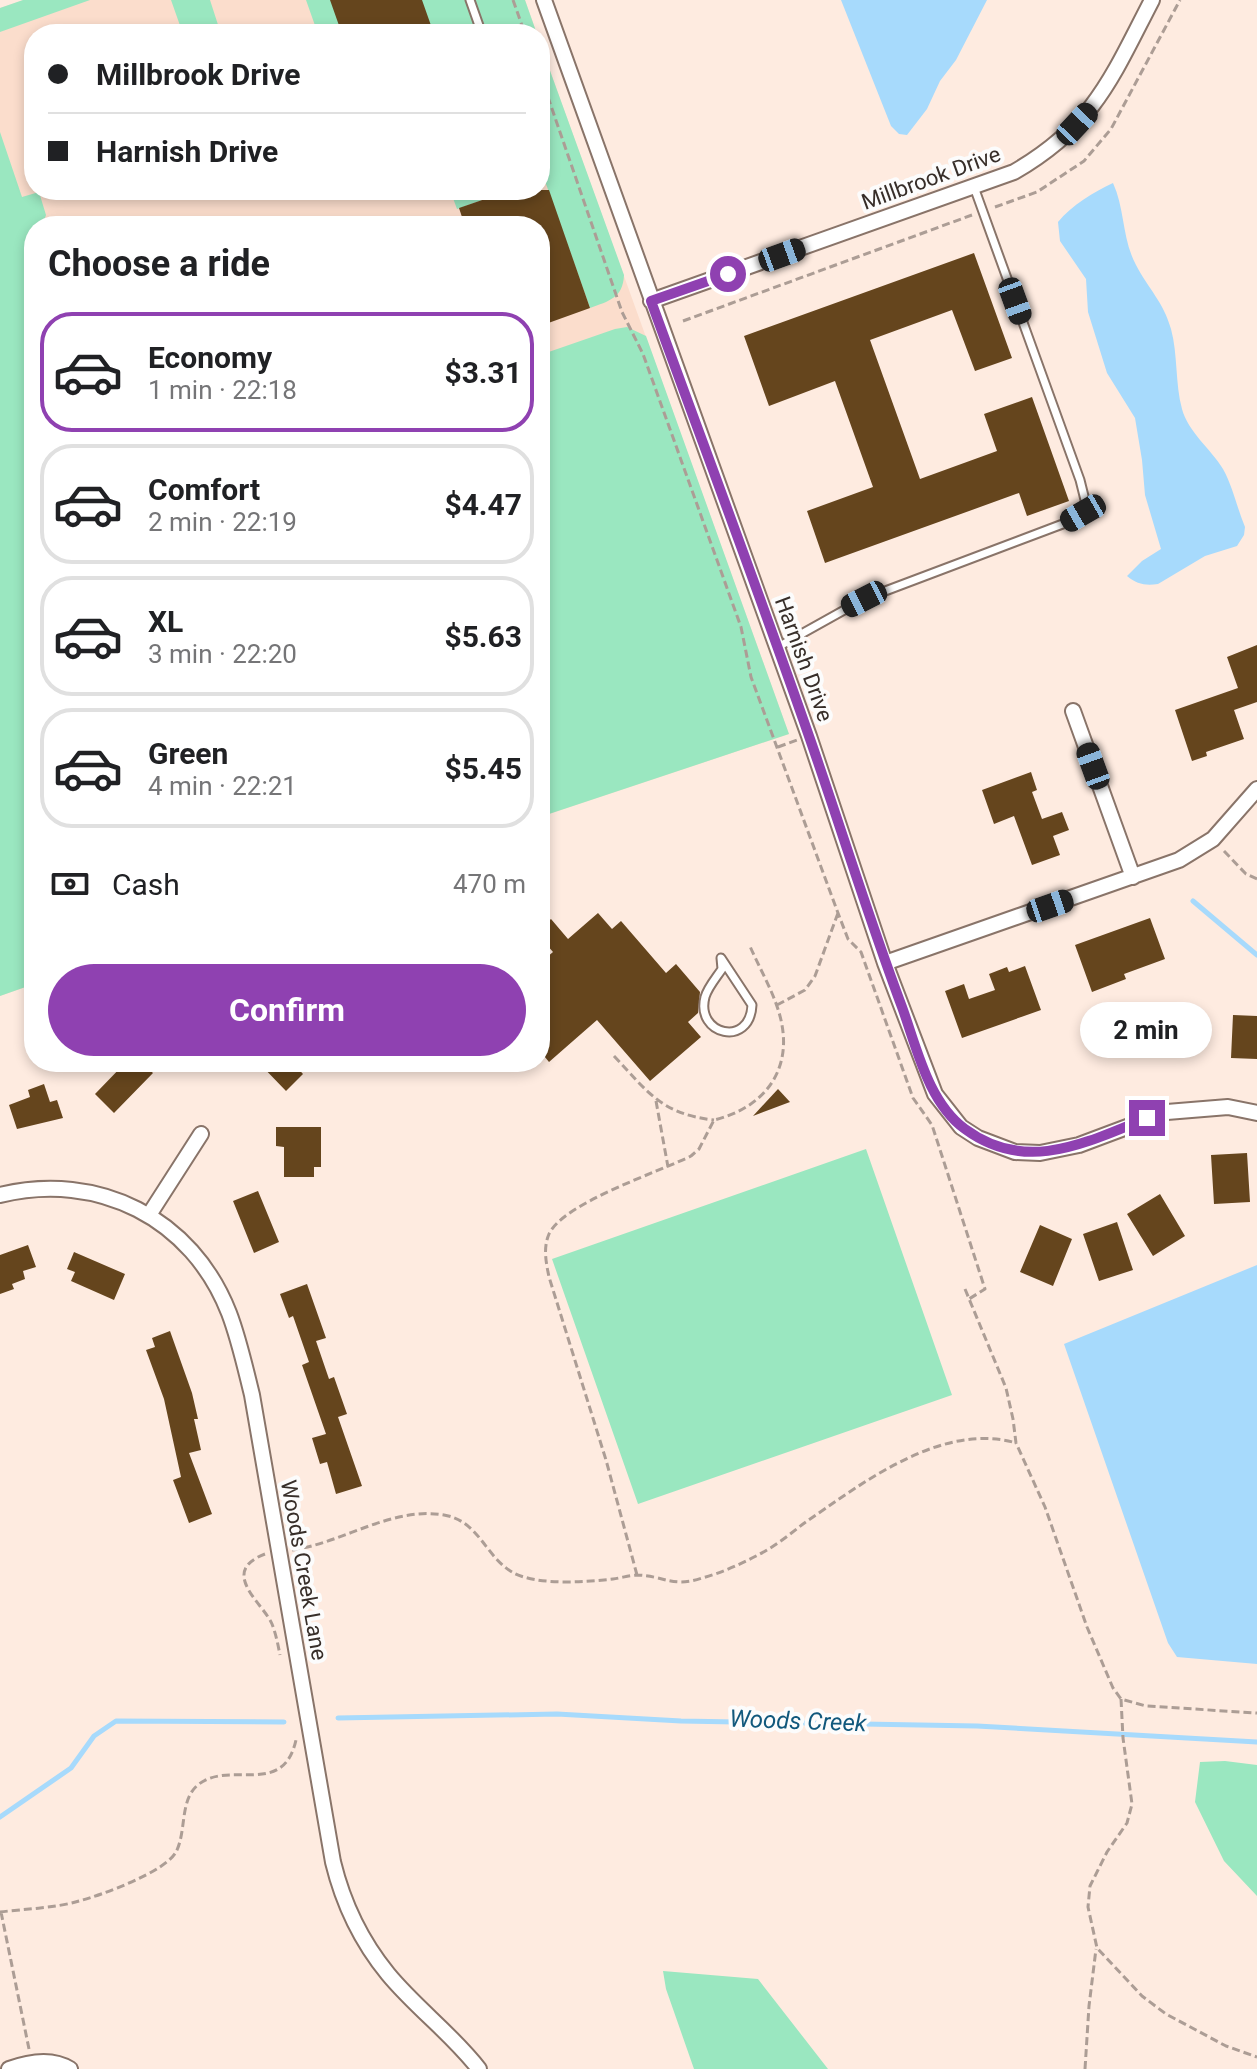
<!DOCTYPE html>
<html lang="en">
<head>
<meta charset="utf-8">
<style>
  :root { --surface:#fff; --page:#f6f6f6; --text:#202124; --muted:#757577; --line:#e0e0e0; --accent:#8f41b1 }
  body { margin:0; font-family:Roboto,sans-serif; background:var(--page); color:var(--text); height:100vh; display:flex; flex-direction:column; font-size:30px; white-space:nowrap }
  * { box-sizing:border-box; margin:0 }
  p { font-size:26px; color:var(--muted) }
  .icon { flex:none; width:44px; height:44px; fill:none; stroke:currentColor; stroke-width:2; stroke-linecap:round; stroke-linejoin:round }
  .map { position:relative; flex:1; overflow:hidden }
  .sheet { position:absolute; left:24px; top:216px; width:526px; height:856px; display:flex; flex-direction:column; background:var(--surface); border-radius:32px; box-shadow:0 4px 12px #0003 }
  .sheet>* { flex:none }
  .hud { position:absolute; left:24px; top:24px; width:526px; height:176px; border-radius:32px; box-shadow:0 4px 12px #0003; display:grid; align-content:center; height:176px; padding:0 24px; background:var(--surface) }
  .end { position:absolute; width:36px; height:36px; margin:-18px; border:10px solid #8f41b1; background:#fff; box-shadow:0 0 0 4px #fff }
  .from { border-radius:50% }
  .bubble { position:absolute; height:56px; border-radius:28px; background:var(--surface); box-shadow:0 4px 12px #0003; font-size:26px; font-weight:700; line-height:56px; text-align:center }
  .car { position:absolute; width:24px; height:48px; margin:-24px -12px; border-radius:10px; box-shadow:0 0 6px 2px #0007; background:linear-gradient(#222 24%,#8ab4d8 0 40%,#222 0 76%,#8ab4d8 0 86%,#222 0) }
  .hud b { display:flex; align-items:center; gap:28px; height:76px; font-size:30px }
  .hud b+b { border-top:2px solid var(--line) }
  .hud i { width:20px; height:20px; background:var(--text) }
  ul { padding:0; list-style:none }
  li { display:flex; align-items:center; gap:24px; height:120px; margin:0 16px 12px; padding:0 8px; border:4px solid var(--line); border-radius:32px }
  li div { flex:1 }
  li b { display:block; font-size:30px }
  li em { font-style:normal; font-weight:700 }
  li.current { border-color:var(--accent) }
  li>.icon { width:72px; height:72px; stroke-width:1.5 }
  h2 { padding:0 24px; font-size:36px; line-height:96px }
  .pay { display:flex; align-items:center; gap:20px; height:88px; padding:0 24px; font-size:30px }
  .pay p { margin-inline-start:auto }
  .action { display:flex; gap:16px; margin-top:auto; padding:16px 24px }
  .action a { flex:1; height:92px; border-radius:48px; background:var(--accent); color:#fff; font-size:32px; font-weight:700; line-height:92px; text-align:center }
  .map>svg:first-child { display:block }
  .built { fill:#fbddcc }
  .green { fill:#9ae7c0 }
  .water { fill:#a7dafc }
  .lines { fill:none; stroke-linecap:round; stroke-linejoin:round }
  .stream { stroke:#a7dafc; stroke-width:5 }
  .building { fill:#65451d }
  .lane-casing { stroke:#897469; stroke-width:11 }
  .street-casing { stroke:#897469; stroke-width:18 }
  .path { stroke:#ac9d95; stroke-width:3; stroke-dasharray:8 4; stroke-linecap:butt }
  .lane { stroke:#fff; stroke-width:7 }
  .street { stroke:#fff; stroke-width:14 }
  .route { stroke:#8f41b1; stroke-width:10 }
  .labels { text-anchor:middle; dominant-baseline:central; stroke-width:8; stroke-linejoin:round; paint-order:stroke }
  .street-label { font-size:22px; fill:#372e29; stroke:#fcfcfc }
  .water-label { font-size:24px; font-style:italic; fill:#11587c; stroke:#fcfcfc }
</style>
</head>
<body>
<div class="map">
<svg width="1257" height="2069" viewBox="0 0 1257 2069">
  <rect width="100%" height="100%" fill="#feebe0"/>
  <!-- built -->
  <path class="built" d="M24,0h501l12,34h-503v156h506v-147l249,691 -249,83v-591h-506v758l-34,12v-988z"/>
  <!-- green -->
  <path class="green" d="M23,0h67l-90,32v-24z
    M171,0h39l11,34h-38z
    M306,0h219l12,34h-219z
    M540,43l84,232c-1,23 -15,26 -34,33l-50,-141z
    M0,132l22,65 17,-5 7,23 -4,11h-8v15l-7,2 7,21v720l-34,12z
    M450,190h35l3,8 -31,11z
    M627,327l19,9 143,398 -249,83v-462l75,-26z
    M866,1149l86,246 -314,109 -86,-245z
    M1225,1761l32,4v131l-33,-35 -29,-59 5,-40z
    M663,1971l95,8 70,90h-134l-28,-80z"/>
  <!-- water -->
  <path class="water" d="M841,0h146l-31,60 -16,21 -13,28 -20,26 -8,-1 -8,-8z
    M1113,183c12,26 9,56 23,82 13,25 27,36 35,64 7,26 4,54 11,80 6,23 29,40 41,60 10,18 14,39 22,58l-1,8 -7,11 -32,10 -47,28c-13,2 -21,0 -31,-8l15,-15 19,-12 -16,-54 -3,-35 -7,-42 -28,-45 -19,-61 -2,-33 -26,-38 -2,-19c14,-17 36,-30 55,-39z
    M1257,1265v399l-80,-7 -9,-14 -104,-299z"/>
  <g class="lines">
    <!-- stream -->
    <path class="stream" d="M1193,901l64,54
      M338,1718l219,-4 124,7 296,5 280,16
      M0,1817l71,-49 23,-32 22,-15 168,1"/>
  </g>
  <!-- building -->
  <path class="building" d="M330,0h92l12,34h-92z
    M485,190h64l41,118 -50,18v-100h-75l-6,-18 29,-10z
    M974,253l38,105 -37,13 -23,-61 -82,30 50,139 77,-28 -13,-37 48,-17 37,104 -42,15 -8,-23 -194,70 -18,-52 66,-24 -38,-106 -66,25 -25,-70z
    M1257,645v57l-23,8 10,29 -38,13 1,4 -15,5 -17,-51 63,-22 -11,-31z
    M1031,772l6,18 -5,2 10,27 20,-7 7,18 -16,6 7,19 -28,10 -18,-49 -20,8 -12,-34z
    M598,913l14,16 9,-8 45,52 10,-9 24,28 -2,21 -10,9 13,15 -51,44 -53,-61 -48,42 -9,-11v-88l13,-11 -13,-15v-9l11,-9 17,20z
    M1150,918l15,41 -41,15 2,5 -34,13 -17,-47z
    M1025,966l16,44 -79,28 -17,-47 19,-7 5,15 26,-9 -6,-16 18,-7 2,5z
    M1233,1015l24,1v43l-26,-1z
    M126,1062h16l11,11 -39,40 -19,-19z
    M258,1062h34l11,12 -17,17z
    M44,1084l6,18 7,-2 6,18 -46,11 -8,-24 21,-8 -2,-7z
    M778,1089l12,13 -37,14z
    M276,1127h45v40h-7v10h-30v-30l-8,-1z
    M1247,1153l3,49 -36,2 -3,-49z
    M258,1191l21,51 -25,11 -21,-52z
    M1160,1194l25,42 -32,20 -26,-42z
    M1117,1222l16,48 -34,11 -16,-47z
    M1040,1225l32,14 -19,47 -33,-14z
    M28,1245l8,22 -13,4 2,8 -13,5 2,5 -14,5v-39z
    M74,1252l51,22 -11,26 -43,-19 4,-9 -8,-3z
    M307,1284l19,54 -10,3 13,38 5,-2 13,37 -9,3 24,69 -26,8 -9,-32 -7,2 -8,-26 14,-4 -24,-69 7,-3 -16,-46 -4,2 -9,-24z
    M170,1331l22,62 6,26h-4l7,31 -12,3 23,61 -23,9 -16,-43 8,-3 -17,-78 -18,-49 9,-3 -3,-9z"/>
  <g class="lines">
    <!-- lane casing -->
    <g class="lane-casing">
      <path id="lane" d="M470,0l12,34
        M778,647l86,-48 204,-77 15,-9 3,-9 -6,-24 -106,-293
        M721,958l31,47c-2,43 -57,30 -47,-8 3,-10 11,-19 17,-28z"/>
    </g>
    <!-- street casing -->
    <g class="street-casing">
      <path id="street" d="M544,0l265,736 76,227 50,131 26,33 17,11 37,14 25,1 39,-8 88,-33 61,-5 29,6
        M651,301l363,-129c80,-46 98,-95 138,-172
        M1073,711l60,166
        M885,963l294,-103 34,-21 44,-50
        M0,1195c98,-24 192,23 229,118 10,26 16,54 23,82l81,467c10,41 28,79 55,112 28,34 64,60 91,95
        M149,1215l52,-81
        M9,2069c19,-7 42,-12 61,0"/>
    </g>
    <!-- path -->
    <path class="path" d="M513,0l12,34
      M540,74l82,238 21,42 98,273 10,50 87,236 10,26 13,13 52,146 19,27 53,164 -16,10
      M995,207l42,-15 47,-31 27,-32 69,-129
      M683,321l289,-106
      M778,747l19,-7
      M1224,851l22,23 11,5
      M777,1005l28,-15 10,-14 23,-63
      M614,1056c34,36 47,58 100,64
      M656,1101l12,66
      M965,1289l41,99 7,31 3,24 29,64 42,120 26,61 8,11 25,7 111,7
      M292,1550c51,-7 100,-44 152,-35 35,6 41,41 68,57 24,14 74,10 101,7 8,-1 17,-4 24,-4 28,1 35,13 65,3 19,-5 39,-14 56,-23 16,-8 31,-20 45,-31 58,-40 139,-103 213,-81
      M265,1554c-47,18 -2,49 7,70 4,10 6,21 8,31
      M637,1575l-31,-115 -57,-183c-3,-15 -6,-29 0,-43 14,-31 110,-62 142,-78l8,-7 15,-29c46,-11 77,-45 68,-95 -5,-28 -22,-55 -33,-81
      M1121,1699l2,39 9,66 -5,19 -20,29 -17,34 -2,21 9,41 45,48 24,18 60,32 31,11
      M0,1912c24,-3 56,-4 79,-11 23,-6 86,-29 97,-49 11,-21 3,-53 23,-68 32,-24 84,14 97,-44
      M1,1912l28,137
      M1085,2069l4,-63 7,-57"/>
    <!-- lane -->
    <use href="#lane" class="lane"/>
    <!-- street -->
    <use href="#street" class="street"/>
  </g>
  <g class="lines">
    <!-- route -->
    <path class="route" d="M728,274l-77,27c53,146 108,291 159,438 31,89 59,180 92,268 15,41 26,95 63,122 61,45 120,14 182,-11"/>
  </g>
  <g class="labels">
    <!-- street labels -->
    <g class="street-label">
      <text transform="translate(931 178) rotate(-20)">Millbrook Drive</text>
      <text transform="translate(804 659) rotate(70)">Harnish Drive</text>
      <text transform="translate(304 1570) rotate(80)">Woods Creek Lane</text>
    </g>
    <!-- water labels -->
    <g class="water-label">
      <text transform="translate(798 1721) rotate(2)">Woods Creek</text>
    </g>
  </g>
</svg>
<i class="end from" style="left:728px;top:274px"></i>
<i class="end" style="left:1147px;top:1118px"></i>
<div class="bubble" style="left:1080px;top:1002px;width:132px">2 min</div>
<i class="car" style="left:1077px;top:124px;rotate:43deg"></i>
<i class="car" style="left:782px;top:255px;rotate:70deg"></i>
<i class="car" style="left:1015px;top:301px;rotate:160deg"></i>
<i class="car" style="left:1083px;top:513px;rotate:240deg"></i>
<i class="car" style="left:864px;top:599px;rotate:243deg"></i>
<i class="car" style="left:1093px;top:766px;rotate:340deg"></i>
<i class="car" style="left:1050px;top:906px;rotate:71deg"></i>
<div class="hud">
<b><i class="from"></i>Millbrook Drive</b>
<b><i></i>Harnish Drive</b>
</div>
<section class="sheet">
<h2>Choose a ride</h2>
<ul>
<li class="current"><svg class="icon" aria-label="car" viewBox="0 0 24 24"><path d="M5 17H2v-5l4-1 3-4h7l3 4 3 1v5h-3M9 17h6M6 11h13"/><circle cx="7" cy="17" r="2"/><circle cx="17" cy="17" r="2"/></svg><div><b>Economy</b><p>1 min · 22:18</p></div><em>$3.31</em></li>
<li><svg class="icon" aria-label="car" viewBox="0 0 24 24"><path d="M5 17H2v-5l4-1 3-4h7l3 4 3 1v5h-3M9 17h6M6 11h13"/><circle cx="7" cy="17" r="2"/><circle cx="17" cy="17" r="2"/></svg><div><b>Comfort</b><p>2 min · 22:19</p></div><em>$4.47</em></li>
<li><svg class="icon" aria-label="car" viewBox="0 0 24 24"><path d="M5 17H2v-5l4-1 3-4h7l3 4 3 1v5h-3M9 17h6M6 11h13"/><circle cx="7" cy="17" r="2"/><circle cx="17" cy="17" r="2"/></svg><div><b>XL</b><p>3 min · 22:20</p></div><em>$5.63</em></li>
<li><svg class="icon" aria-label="car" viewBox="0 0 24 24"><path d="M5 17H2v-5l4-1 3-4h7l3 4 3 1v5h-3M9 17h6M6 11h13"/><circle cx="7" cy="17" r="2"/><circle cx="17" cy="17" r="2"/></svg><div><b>Green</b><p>4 min · 22:21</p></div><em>$5.45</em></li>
</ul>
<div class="pay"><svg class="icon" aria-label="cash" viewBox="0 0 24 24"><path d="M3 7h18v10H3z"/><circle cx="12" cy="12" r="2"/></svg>Cash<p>470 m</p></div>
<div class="action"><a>Confirm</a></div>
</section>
</div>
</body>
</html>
